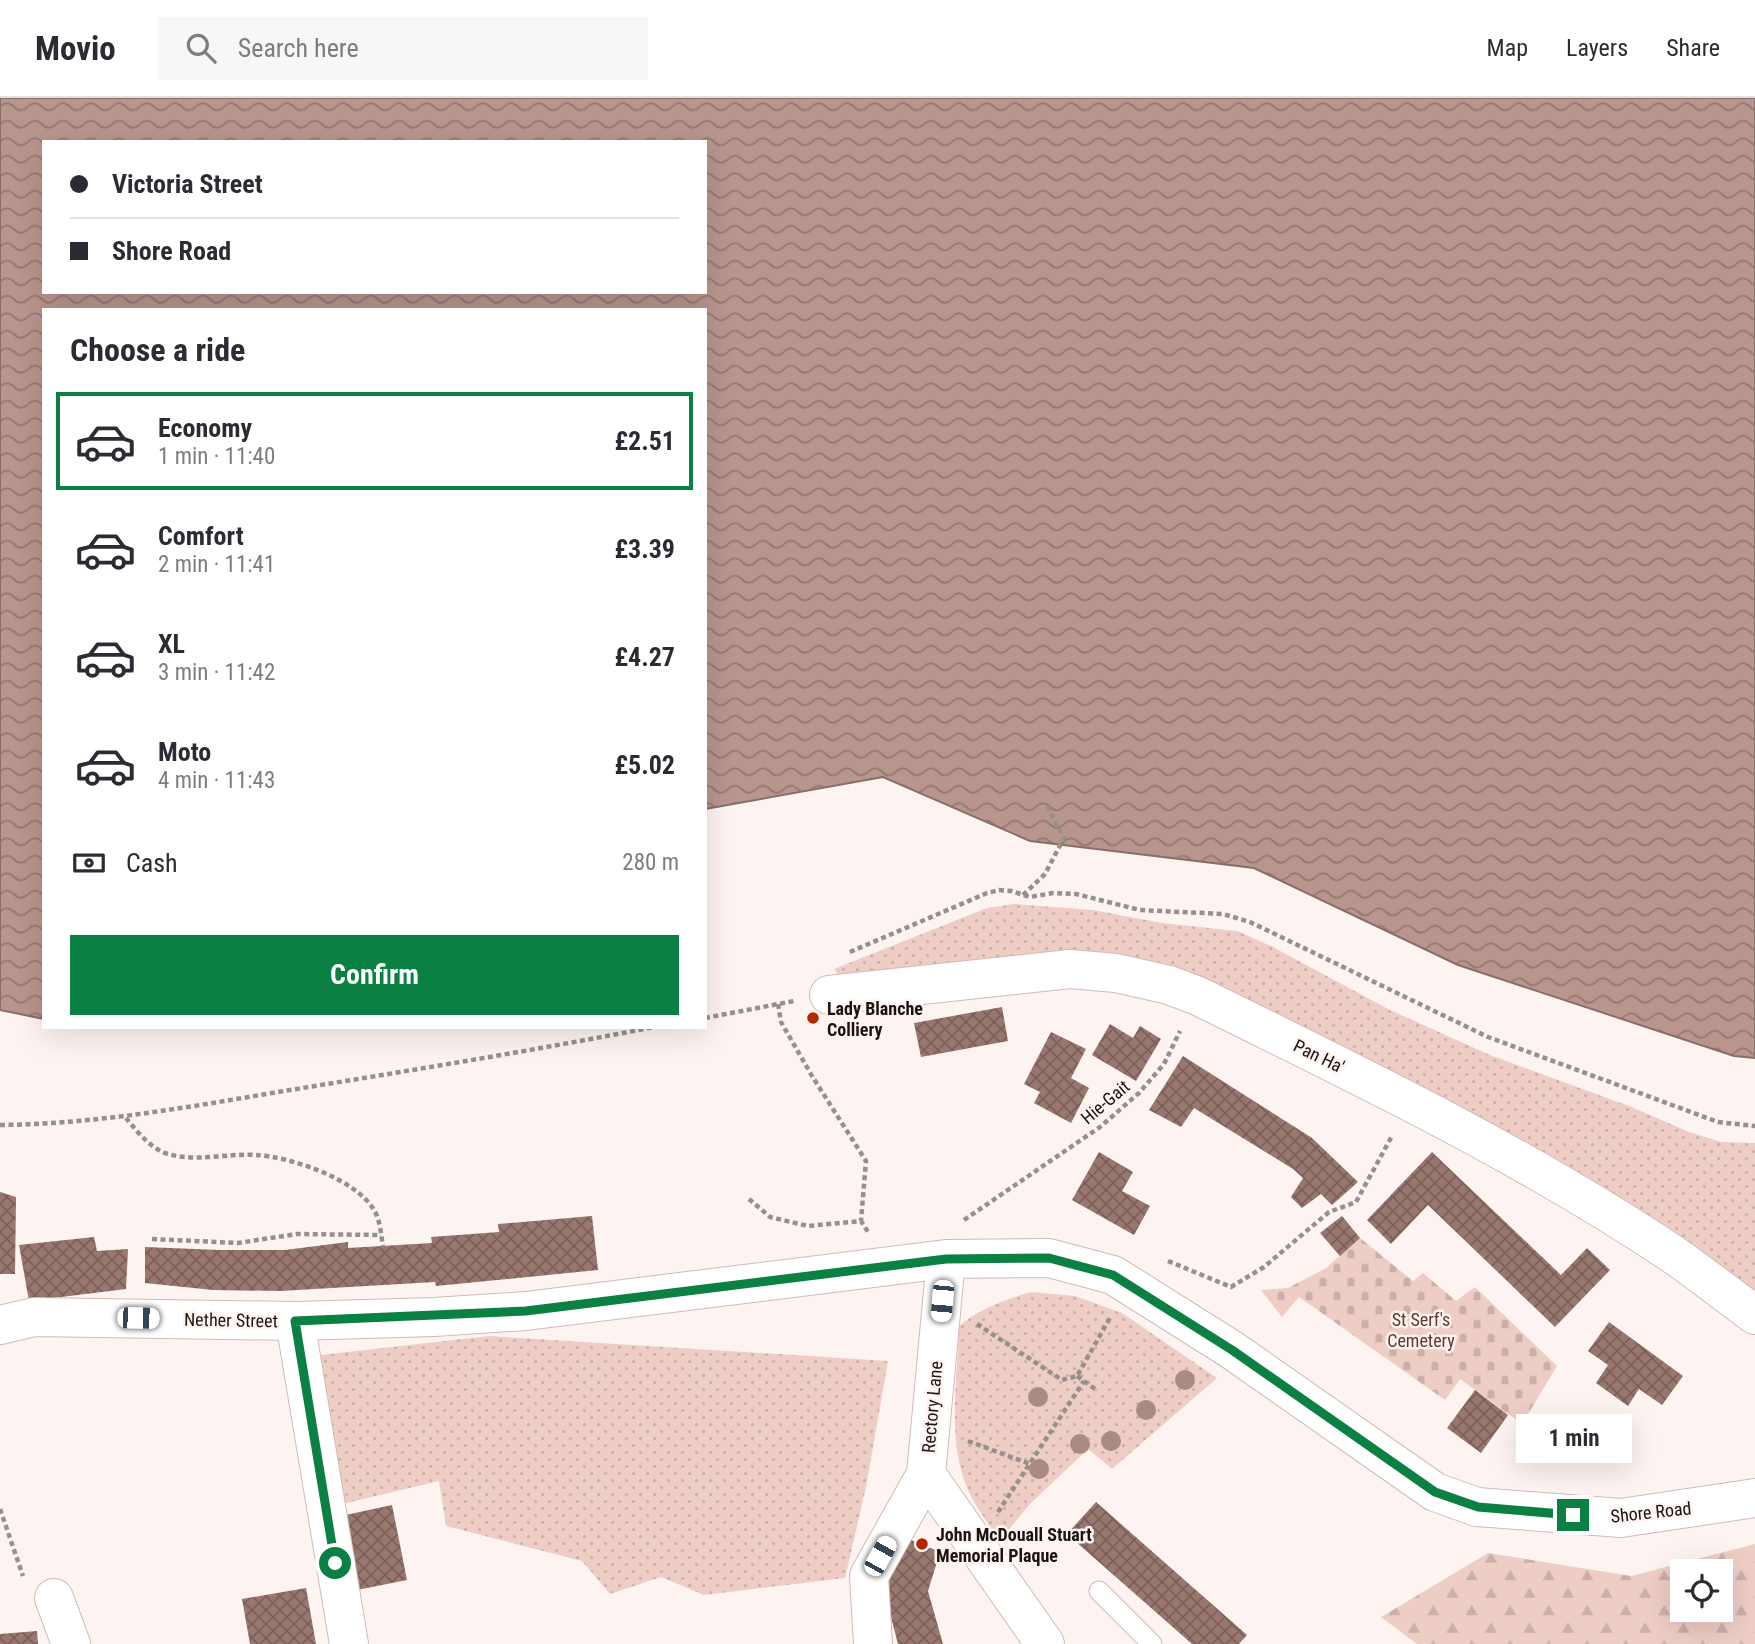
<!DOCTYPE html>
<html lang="en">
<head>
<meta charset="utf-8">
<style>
  :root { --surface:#fff; --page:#f7f7f7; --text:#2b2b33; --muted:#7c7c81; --line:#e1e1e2; --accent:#0b8043 }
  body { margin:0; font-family:"Roboto Condensed",sans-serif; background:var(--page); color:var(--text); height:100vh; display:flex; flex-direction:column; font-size:26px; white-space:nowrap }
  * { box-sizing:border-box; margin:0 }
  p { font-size:23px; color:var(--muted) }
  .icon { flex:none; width:38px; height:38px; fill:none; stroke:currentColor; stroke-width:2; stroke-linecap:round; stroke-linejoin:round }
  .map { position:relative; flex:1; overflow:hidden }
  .panel { position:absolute; left:42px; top:210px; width:665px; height:721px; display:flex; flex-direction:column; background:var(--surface); border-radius:0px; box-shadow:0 7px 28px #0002 }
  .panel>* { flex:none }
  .hud { position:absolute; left:42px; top:42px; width:665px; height:154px; border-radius:0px; box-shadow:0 7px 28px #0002; display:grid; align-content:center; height:154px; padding:0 28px; background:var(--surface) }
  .fabs { position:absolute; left:1670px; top:1461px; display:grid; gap:14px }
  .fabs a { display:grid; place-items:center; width:63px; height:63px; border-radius:0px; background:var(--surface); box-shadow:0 7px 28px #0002; font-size:35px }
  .end { position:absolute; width:32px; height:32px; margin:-16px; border:9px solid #0b8043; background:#fff; box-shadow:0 0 0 4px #fff }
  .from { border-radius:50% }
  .bubble { position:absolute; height:49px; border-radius:0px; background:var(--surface); box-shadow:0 7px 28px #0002; font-size:23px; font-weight:700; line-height:49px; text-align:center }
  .car { position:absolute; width:21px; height:42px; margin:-21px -10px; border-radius:9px; box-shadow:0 0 5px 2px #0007; background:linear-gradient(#fff 24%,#345 0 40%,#fff 0 76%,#345 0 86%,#fff 0) }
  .hud b { display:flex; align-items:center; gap:24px; height:66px; font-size:26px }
  .hud b+b { border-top:2px solid var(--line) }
  .hud i { width:18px; height:18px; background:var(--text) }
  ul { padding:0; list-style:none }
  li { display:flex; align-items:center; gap:21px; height:98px; margin:0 14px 10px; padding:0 14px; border:4px solid transparent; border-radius:0px }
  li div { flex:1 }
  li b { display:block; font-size:26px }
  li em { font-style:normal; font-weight:700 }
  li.on { border-color:var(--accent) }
  li>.icon { width:63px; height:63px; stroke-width:1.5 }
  h2 { padding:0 28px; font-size:32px; line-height:84px }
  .pay { display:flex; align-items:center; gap:18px; height:77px; padding:0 28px; font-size:26px }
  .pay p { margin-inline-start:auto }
  .cta { display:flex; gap:14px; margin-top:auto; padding:14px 28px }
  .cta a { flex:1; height:80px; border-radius:0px; background:var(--accent); color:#fff; font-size:28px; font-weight:700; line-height:80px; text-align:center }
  header { display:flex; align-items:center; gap:42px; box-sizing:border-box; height:98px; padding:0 35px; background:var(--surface); border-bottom:2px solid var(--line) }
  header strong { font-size:33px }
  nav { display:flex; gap:38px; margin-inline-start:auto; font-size:24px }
  .search { width:490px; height:63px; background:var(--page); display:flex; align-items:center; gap:18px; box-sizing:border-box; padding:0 24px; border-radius:0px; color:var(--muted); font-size:26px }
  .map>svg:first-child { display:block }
  .grass { fill:url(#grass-dots) }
  .forest { fill:url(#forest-firs); fill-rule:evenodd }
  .cemetery { fill:url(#cemetery-stones) }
  .water { fill:url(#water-waves); stroke:#896e68; stroke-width:2; fill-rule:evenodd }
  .building { fill:url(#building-cross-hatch) }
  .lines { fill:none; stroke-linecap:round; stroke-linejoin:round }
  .service-casing { stroke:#d1bab5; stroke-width:21 }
  .minor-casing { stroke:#d1bab5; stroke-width:40 }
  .path { stroke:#978f8c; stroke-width:4.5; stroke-dasharray:5 3.5; stroke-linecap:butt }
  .service { stroke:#fff; stroke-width:19 }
  .minor { stroke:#fff; stroke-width:38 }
  .tree { fill:#aa8b83 }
  .route { stroke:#0b8043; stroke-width:9 }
  .poi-dot { fill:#b22700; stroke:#fdf4f1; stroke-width:2.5 }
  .labels { text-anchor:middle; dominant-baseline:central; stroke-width:5; stroke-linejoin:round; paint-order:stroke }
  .poi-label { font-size:18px; font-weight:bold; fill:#1a1311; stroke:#fdf4f1; text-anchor:start }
  .street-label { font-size:18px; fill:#1a1311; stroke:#fdf4f1 }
  .park-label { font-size:18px; fill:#663529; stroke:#fdf4f1 }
</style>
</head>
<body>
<header>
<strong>Movio</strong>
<div class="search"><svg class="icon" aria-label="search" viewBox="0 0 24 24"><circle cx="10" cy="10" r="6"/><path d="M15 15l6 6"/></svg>Search here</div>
<nav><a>Map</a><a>Layers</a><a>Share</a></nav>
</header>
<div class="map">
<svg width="1755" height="1546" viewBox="0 0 1755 1546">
  <defs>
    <pattern id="grass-dots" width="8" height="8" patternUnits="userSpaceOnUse" patternTransform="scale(1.75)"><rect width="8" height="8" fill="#eecdc5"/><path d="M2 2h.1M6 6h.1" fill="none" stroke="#ccafa8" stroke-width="1.8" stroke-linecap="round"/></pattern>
    <pattern id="forest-firs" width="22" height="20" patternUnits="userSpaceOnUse" patternTransform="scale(1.75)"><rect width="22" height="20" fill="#eecdc5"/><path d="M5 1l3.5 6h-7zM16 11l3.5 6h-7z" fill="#ccafa8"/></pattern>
    <pattern id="cemetery-stones" width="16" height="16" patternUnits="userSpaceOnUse" patternTransform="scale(1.75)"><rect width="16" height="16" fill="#eecdc5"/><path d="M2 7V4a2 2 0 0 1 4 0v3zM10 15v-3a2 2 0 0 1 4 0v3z" fill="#ccafa8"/></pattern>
    <pattern id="water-waves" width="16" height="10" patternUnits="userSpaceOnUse" patternTransform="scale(1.75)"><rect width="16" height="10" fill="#b8958d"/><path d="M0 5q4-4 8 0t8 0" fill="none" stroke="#957872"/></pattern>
    <pattern id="building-cross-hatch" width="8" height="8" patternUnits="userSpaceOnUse" patternTransform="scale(1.75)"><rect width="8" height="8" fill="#98776f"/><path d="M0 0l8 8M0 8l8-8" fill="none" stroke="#7b605a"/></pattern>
  </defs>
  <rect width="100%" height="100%" fill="#fdf4f1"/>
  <!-- grass -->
  <path class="grass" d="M1014,806l79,6 69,13 75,8 34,15 119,64 100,45 139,51 60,26 32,10 34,1v150l-678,-341 -70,4 -114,18 -52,4 -7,-9 153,-61z
    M1031,1194l44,4 47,17 95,65 -105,91 -24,-20 -58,55 -31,37c-10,-16 -23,-34 -31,-51 -22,-50 -10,-112 -9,-164 22,-18 45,-26 72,-34z
    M489,1238l399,25 -22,126 -21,91 -141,17 -43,-18 -51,17 -28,-33 -136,-35 -7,-45 -101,24 -26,-149z"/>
  <!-- forest -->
  <path class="forest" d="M1755,1446v100h-338l-36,-27 107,-64 143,23zM1682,1474h38v38h-38z"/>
  <!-- cemetery -->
  <path class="cemetery" d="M1360,1140l53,43 10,-8 33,28 19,-14 82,79 -35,58 -62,-45 -15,21 -146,-103 -17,20 -21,-27 27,-2 38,-20z"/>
  <!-- water -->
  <path class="water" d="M0,0h1755v960l-21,-2 -276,-91 -204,-97 -224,-27 -147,-64 -178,32v-499h-661v709l-44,-9zM44,44h661v150h-661z"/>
  <!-- building -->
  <path class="building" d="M1002,909l6,34 -87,16 -7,-34z
    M1110,926l23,14 7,-12 21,13 -25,42 -44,-26z
    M1051,934l35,17 -15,29 18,10 -18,35 -37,-20 6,-11 -16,-8z
    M1183,958l129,82 46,44 -26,23 -11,-11 -19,14 -11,-11 12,-19 -10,-9 -99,-61 -13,19 -32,-17z
    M1099,1054l34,20 -11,19 28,15 -16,29 -62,-35z
    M1432,1054l129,123 26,-27 23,22 -55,57 -127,-122 -37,39 -24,-24z
    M0,1094l16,5 -1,77h-15z
    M592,1118l6,54 -162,16 -1,-4 -155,9 -67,-1 -68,-7v-36l75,3h65l63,-8v6l84,-5 -1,-6 68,-5 -1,-8z
    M1342,1118l18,22 -20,18 -20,-23z
    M94,1139l3,14 31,-2 -2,40 -97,12 -10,-56z
    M1609,1224l74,54 -21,29 -23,-16 -11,17 -32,-23 12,-18 -20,-14z
    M1475,1292l33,25 -27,38 -34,-25z
    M1096,1404l151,133 -8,9h-47l-125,-110z
    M392,1407l15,75 -50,10 -16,-74z
    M904,1439l36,15 -12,39 15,53h-45l-11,-42 -1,-23z
    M306,1490l10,56h-66l-8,-45z
    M37,1533l1,13h-38v-10z"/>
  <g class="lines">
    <!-- service casing -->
    <g class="service-casing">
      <path id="service" d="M1099,1493l53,53"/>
    </g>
    <!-- minor casing -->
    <g class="minor-casing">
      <path id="minor" d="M829,897l241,-26 46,4 53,12 29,11c162,80 325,158 476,259 27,19 54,40 81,60
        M946,1161l-20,215 119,170
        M295,1223l54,323
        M0,1227l34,-8 261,4 139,-4 92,-6 420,-52 103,-1 64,17 119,75 203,142 42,15 144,11 134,-20
        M54,1500l17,46
        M873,1546l-4,-68 57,-102"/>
    </g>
    <!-- path -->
    <path class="path" d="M1023,797l22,-21 19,-36 -18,-33
      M850,854l137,-59 12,-3 12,1 19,6 23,-4 23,1 64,16 83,4 27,8 238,115 230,85 37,4
      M778,906l3,18 31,54 54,85 -5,60
      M705,920l89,-17
      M126,1020c11,13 22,28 39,35 30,10 61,0 91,2 35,2 100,24 118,55 6,9 7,25 9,36
      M0,1027c96,-1 189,-18 284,-34 123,-20 247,-40 370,-64
      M749,1101l21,18 38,9 53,-5 7,11
      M964,1122l136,-93 39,-34 25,-29 16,-33
      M152,1141l86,4 59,-9 84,1
      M1168,1163l63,26 33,-20 65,-55 27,-10 36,-66
      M977,1226l85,56 15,-4 34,-60
      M1077,1278l18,13
      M968,1343l62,23
      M0,1411l23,67
      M998,1414l86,-131"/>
    <!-- service -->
    <use href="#service" class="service"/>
    <!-- minor -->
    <use href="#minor" class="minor"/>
  </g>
  <!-- trees -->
  <g class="tree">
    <circle cx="1185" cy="1282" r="10"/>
    <circle cx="1038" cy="1299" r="10"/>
    <circle cx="1146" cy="1312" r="10"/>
    <circle cx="1111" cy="1343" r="10"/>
    <circle cx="1080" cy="1346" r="10"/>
    <circle cx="1039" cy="1371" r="10"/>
  </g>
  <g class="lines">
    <!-- route -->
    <path class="route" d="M335,1465l-40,-242 231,-10 420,-52 103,-1 64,17 119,75 203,142 43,15 95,8"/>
  </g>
  <!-- markers -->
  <g class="poi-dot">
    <circle cx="813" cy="920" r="7"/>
    <circle cx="922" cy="1446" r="7"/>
  </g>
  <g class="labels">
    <!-- poi labels -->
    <g class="poi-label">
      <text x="827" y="910">Lady Blanche<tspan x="827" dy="21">Colliery</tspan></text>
      <text x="936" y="1436">John McDouall Stuart<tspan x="936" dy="21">Memorial Plaque</tspan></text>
    </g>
    <!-- street labels -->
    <g class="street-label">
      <text transform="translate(1319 958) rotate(26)">Pan Ha'</text>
      <text transform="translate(1105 1004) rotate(-40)">Hie-Gait</text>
      <text transform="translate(231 1222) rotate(1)">Nether Street</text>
      <text transform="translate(932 1309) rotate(-85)">Rectory Lane</text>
      <text transform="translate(1651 1414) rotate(-6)">Shore Road</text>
    </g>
    <!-- park labels -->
    <g class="park-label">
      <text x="1421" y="1221">St Serf's<tspan x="1421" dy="21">Cemetery</tspan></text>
    </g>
  </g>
</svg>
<div class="fabs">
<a><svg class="icon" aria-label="locate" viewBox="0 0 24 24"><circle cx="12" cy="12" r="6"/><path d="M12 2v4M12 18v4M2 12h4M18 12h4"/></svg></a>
</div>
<i class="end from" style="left:335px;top:1465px"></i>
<i class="end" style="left:1573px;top:1417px"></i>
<div class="bubble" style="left:1516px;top:1316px;width:116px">1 min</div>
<i class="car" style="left:942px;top:1203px;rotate:185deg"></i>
<i class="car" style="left:138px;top:1220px;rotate:91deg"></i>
<i class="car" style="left:880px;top:1458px;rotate:29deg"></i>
<div class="hud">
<b><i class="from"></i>Victoria Street</b>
<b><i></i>Shore Road</b>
</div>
<section class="panel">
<h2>Choose a ride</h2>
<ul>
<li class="on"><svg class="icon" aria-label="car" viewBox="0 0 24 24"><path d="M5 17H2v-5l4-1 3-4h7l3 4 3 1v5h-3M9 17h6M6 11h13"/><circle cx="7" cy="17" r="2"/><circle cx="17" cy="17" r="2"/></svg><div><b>Economy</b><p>1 min · 11:40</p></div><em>£2.51</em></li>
<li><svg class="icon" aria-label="car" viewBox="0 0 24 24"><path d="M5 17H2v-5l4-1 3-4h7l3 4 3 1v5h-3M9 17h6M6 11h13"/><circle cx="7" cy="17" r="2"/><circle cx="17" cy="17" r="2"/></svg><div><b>Comfort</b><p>2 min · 11:41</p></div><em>£3.39</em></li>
<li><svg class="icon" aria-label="car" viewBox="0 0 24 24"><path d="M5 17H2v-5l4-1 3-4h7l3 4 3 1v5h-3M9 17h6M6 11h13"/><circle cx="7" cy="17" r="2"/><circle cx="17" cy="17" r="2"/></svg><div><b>XL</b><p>3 min · 11:42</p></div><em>£4.27</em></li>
<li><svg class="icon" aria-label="car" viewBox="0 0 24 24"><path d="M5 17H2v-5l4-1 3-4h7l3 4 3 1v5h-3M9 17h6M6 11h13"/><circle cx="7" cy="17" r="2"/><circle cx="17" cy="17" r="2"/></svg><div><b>Moto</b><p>4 min · 11:43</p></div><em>£5.02</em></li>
</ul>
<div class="pay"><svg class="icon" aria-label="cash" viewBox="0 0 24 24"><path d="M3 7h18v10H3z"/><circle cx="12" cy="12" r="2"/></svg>Cash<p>280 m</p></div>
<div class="cta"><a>Confirm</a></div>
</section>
</div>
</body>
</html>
